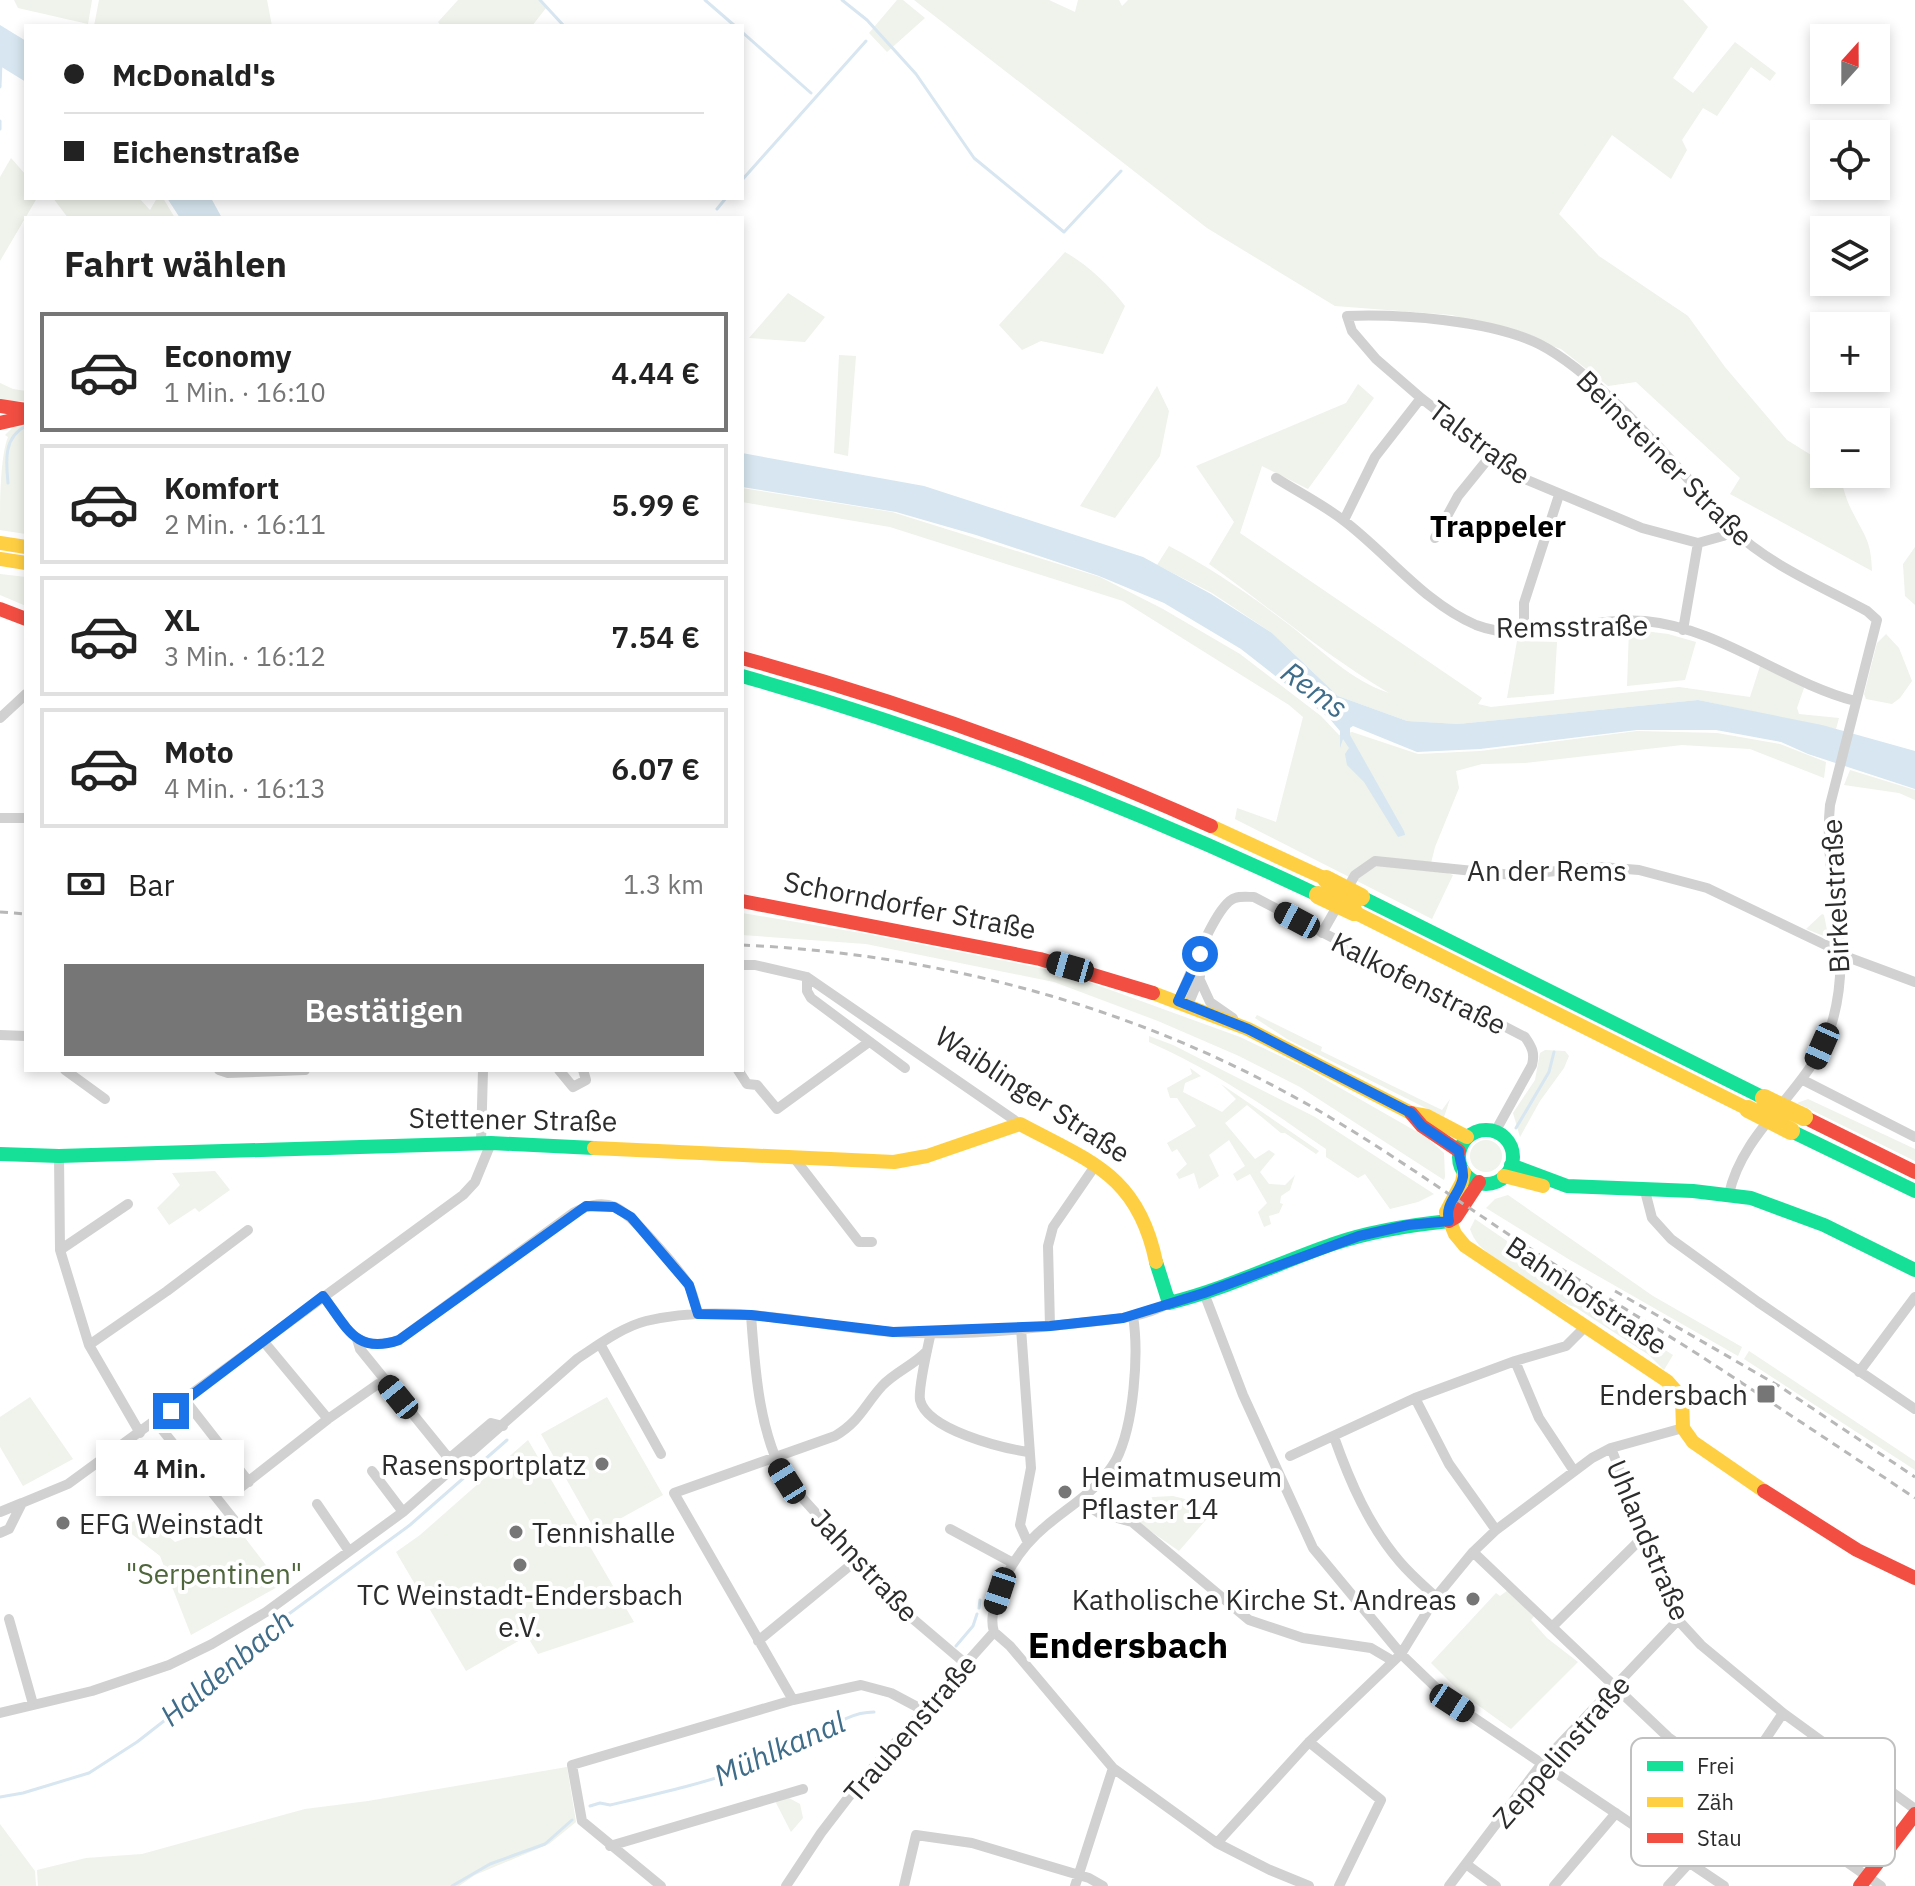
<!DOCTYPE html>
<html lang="de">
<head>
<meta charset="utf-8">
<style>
  :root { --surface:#fff; --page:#f2f2f2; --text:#222; --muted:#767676; --line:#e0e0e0; --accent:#767676 }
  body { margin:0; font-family:"IBM Plex Sans",sans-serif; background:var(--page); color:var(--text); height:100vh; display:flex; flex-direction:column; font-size:30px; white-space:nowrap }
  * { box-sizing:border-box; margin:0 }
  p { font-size:26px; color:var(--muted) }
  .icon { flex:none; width:44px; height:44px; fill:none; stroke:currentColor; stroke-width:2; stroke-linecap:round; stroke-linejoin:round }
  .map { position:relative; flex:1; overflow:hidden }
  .details { position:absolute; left:24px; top:216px; width:720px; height:856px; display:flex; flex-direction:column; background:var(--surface); border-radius:0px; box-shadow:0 4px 12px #0003 }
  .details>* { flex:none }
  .top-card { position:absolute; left:24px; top:24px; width:720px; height:176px; border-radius:0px; box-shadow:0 4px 12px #0003; display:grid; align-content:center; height:176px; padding:0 40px; background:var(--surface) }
  .needle { width:52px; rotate:21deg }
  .fabs { position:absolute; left:1810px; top:24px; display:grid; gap:16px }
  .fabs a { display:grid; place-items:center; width:80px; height:80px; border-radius:0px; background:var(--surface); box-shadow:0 4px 12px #0003; font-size:40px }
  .end { position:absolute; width:36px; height:36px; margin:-18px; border:10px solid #1a73e8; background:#fff; box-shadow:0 0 0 4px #fff }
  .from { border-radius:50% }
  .bubble { position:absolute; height:56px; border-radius:0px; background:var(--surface); box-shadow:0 4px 12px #0003; font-size:26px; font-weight:600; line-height:56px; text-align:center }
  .car { position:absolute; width:24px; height:48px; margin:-24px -12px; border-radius:10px; box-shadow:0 0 6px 2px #0007; background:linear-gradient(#222 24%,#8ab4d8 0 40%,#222 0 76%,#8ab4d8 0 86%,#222 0) }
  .top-card b { display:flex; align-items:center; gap:28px; height:76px; font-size:30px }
  .top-card b+b { border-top:2px solid var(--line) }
  .top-card i { width:20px; height:20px; background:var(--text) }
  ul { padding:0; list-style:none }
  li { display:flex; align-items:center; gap:24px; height:120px; margin:0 16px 12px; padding:0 24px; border:4px solid var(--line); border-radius:0px }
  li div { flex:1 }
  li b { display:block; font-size:30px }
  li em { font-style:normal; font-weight:600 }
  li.on { border-color:var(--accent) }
  li>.icon { width:72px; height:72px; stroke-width:1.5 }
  h2 { padding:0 40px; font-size:36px; line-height:96px }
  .pay { display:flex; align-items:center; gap:20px; height:88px; padding:0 40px; font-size:30px }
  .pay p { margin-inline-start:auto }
  .action { display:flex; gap:16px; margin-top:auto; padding:16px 40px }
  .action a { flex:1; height:92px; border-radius:0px; background:var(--accent); color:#fff; font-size:32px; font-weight:600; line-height:92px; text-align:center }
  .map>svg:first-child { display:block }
  .green { fill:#eff3eb }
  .water { fill:#d7e6f0 }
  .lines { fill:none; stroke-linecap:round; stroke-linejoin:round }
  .stream { stroke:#d7e6f0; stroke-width:3 }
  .street { stroke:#d1d1d1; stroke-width:10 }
  .fast { stroke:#16e098; stroke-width:14 }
  .slow { stroke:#ffcf43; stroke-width:14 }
  .jam { stroke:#f24e42; stroke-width:14 }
  .rail { stroke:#b8b8b8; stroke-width:3; stroke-dasharray:8 6; stroke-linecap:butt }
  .slow-bridge { stroke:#ffcf43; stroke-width:18 }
  .route { stroke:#1a73e8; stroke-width:10 }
  .poi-dot { fill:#767676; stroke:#fff; stroke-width:3 }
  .labels { text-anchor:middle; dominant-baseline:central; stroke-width:8; stroke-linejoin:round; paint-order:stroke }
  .street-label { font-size:28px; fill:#2c2c2c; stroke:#fff }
  .poi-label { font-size:28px; fill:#2c2c2c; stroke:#fff; text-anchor:end }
  .park-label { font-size:28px; fill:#4f653c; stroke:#fff }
  .neighbourhood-label { font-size:30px; font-weight:bold; fill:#000; stroke:#fff }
  .water-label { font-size:30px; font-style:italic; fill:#3e6c89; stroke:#fff }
  .district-label { font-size:36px; font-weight:bold; fill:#000; stroke:#fff }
  .key { fill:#fff; stroke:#c0c0c0; stroke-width:2 }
  .key-label { font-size:22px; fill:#2c2c2c }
</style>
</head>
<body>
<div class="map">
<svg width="1915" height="1886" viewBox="0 0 1915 1886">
  <rect width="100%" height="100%" fill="#fff"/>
  <!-- green -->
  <path class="green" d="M14,0h78l-4,24 -70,-16z
    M99,0h168l5,26h-178z
    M458,0h81l7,8 -14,18h-91l-3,-4z
    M897,0h6l22,18 -38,34 -18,-19z
    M914,0h135l26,12 3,-12h41l3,6 6,-6h555l25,27 -35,51 20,15 42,-51 41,31 -6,8 -19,-14 -34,49 -14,-8 -21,32 5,10 -16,29 -59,-44 -53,79 40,42 89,60 37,51 62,73 37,23v11h15c4,12 7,26 13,37 13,26 19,29 20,60l-142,-77 10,-16 -104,-96 -28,4 -47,-37 -66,-22 -43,-12 -117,-9 -128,-78z
    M11,158l15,17v23h11l-37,63v-84z
    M53,198h86l11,12 7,-12h6l12,20h-107z
    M1065,252c23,13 44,33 60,54l-22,48 -62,-13 -19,9 -23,-25z
    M788,293l37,24 -20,25 -56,-4z
    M839,355l17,1 -8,100 -14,-3z
    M0,383l13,6 13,2v10h-26z
    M1358,384l16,14 -66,91 -46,-23 -22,67 242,165 -4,6 13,3 188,-20 71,10 10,-31 45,19 -8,23 2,6 40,4 -3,11 -138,-29 -240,24 -51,-3 -69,-25 -66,-63 -60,-40 -55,-28 12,-19c44,23 84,51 123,81 30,24 60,54 97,66 -63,-37 -120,-86 -180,-129l25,-42 -38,-56 150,-63z
    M1157,386l12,25 -9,45 -45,62 -35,-12z
    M26,421v113l-26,-4c0,-24 0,-73 8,-93l-3,-2 8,-8z
    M742,488l150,24 208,65 63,32 77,45 81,62 18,19 13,-3 66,22 62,-3 157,-20 80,2 63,11 46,18 -2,16 -74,-29 -68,-4 -157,18 -43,1 -26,7 3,17 -24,59 -5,20 23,8 -21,44 -197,-100 2,-11 39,14 27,-105 -14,-12 -166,-104 -233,-74 -148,-25z
    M1915,547v58l-10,-9 -2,-32z
    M0,574l26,3v29l-26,-11z
    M1629,629l39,5 28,8 -11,38 -58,6z
    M1886,634l13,14 13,33 -12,17 -8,6 -26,-5 -2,-5 13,-51z
    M1517,641l40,1 -3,52 -47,4z
    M1850,770l65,20v10l-16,-7 -55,-8z
    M742,913l125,21 194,38 179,65 67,32 119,68 18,16 1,24 -1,3 -144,-93 -61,-31 -81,-35 -104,-39 -188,-38 -124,-9z
    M1822,914l2,1 4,20 -4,1 -18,-7z
    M1257,1015l65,32 -1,4 121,59 8,-11 -6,18 -157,-78 -32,-21z
    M1149,1036l24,9 142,72 119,77 -16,8 -28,7 -25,-35 -7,4 -32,-21v-8c-59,-41 -111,-78 -177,-107z
    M1545,1050l20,1 4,5 -5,12 -24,33 -20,36 -7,-24 22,-33 5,-27z
    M1190,1068l11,8 -16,7 -2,9 39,20 14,-13 -15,-15 98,67 -3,3 -31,-21h-4l-34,-28 -22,18 30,36 14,-9 6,4 -15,18 9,12 16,1 10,-10 -5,15 -9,6 -1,7 3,1 -4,9 -10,3 2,8 -7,3 -6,-15 9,-9 -17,-29 -13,7 -4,-7 12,-8 -16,-26 -20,15 10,21 -20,13 -5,-16 -15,6 -3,-5 11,-10 -10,-15 -5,3 -5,-9 29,-17 -19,-28h-7l-3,-10 25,-14z
    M1808,1099l107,50v12l-118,-58z
    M1470 1156a16 16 0 1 1 32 0a16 16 0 1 1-32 0Z
    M215,1171l15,19 -31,22 -4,-4 -26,17 -12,-17 23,-23 -8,-12z
    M1508,1195l145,101 89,51 -4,9 -168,-96 -84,-52 9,-9z
    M1475,1219l32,22 -1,7 167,107 -9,15 -15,-15 -74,-48c-16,-3 -83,-49 -96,-62 -4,-5 -7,-10 -9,-16z
    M1749,1351l166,110v9l-171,-111z
    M30,1397l43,62 -50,27 -23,-39v-30z
    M607,1397l56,98 -67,37 -55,-98z
    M528,1440l106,182 -96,32 -11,-18 -61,35 -70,-119 24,-17z
    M1173,1496l20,5 18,13 -32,37 -46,-32 7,-17 13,-5z
    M143,1514l32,28 58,-20 48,63 -90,50 -31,-79 -36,-28z
    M1508,1590l27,25 -4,5 16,18 31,24 -67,67 -50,-36 -30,-30 65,-70 4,3z
    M567,1767l9,55 -27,22 -74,31 -16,11h-421l-1,-16 49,-12 56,-4 163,-45 63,-8z
    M789,1798l11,6 3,14 -12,14 -16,-31z
    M0,1824l35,47 1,15h-36z"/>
  <!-- water -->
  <path class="water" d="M0,25l26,16v41l-26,-16z
    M167,198h44l11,20h-42z
    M742,453l182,33 219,71 68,37 61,39 66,63 69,25 51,3 240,-24 124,25 93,26v38l-107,-35 -27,-12 -65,-12h-79l-157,19 -63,3 -64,-26 -3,2v7l54,96 1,4 -7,2 -34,-55 -17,-17 -2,-11 4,-6 -6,-9 -3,9v-17l-11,-13 -88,-69 -77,-46 -65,-27 -123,-41 -80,-23 -154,-25z"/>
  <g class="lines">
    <!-- stream -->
    <path class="stream" d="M540,0l24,26
      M705,0l30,26
      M842,0l25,20 49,54 58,84 90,74 57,-61
      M742,32l69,61
      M0,87l1,-24
      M0,121v8
      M742,180l124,-139
      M717,209l9,-11
      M8,483c-2,-21 -5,-46 18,-57
      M1516,1128l33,-56 5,-20
      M979,1608l1,-8
      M956,1646l17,-20 4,-12
      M0,1797l23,-4 66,-20 48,-31 41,-32 78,-72 154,-113 97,-85
      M590,1806l10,-3 10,2c47,-11 96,-22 142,-39 18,-6 39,-15 56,-25 21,-12 40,-29 66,-29
      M452,1886l38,-22 55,-20 27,-24"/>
    <!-- street -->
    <path class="street" d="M1276,478c22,14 46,26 67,42 44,33 81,83 133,105 54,21 113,-9 169,-4 75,7 138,61 210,80
      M1344,520l31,-63 46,-59
      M1435,538l23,-42 34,-42
      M1683,630l15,-87
      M1524,631v-28l35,-108
      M0,718l26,-24
      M0,818h26
      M1322,933l33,-58 20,-14 138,14 88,-8 38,3 68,18 127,61 16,9 65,24
      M742,965h13l52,12 213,147
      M807,977v14l4,7 94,70
      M1199,978l11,24 23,16
      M1178,1001c11,-22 37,-97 57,-103 6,-2 13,-1 19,-1l271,140c7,10 10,16 7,28l-37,67
      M1188,1005l12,-29
      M0,1035l26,1
      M65,1070l40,29
      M219,1070l9,3 77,-3
      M559,1070l14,17 13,-7 -3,-10
      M738,1070l9,14 10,1 20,24 92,-67
      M1803,1080l112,57
      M481,1143l2,-73
      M59,1156l1,94 29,95 51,88
      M795,1159l64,83h13
      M1645,1191l7,27 19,21 87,63 157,107
      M1729,1194c14,-65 79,-103 101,-165 27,-81 -8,-144 0,-224l47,-185 -10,-9c-44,-24 -98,-46 -135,-82 -14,-14 -26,-31 -40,-46 -39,-43 -102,-113 -153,-139 -49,-24 -138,-30 -192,-28l5,15 24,28 45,39 104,81 117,49 56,15 25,-7 9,-6
      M60,1250l68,-46
      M1204,1293l39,102 70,153 88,106 51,49 272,183
      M323,1296c24,31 32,59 76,44l174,-127c13,-7 27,-12 42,-6 17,7 62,60 73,77 5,8 7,20 10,30
      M751,1315c4,55 8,119 36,166l119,132 60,51
      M1050,1326l-2,-80 5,-19 42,-61
      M1021,1328l10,140 -11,57 8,18
      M931,1332c-3,14 -13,56 -11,68 7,30 82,48 108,52
      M357,1339l3,10 86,106 5,2 40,-34 12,3
      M264,1342l64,77
      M600,1344l61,110
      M89,1345l78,-54 81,-61
      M1515,1361l24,57 35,53
      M1859,1372l56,-75
      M1415,1398l34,66 47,66
      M185,1400l64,82
      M156,1422l79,99
      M1334,1437c16,45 35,89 66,125 11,13 24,24 36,35
      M1611,1448l67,172 23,25 82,68 132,96
      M1290,1456l125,-58 100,-37 51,-15 19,-19
      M372,1471l31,41
      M236,1491l92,-72 50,-35
      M1081,1501l18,12 33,9 117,98 54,18 68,10 22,13
      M317,1504l32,47
      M0,1512l22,-9
      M950,1529l63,34
      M0,1533l9,-4 13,-26 46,-19 395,-289 12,-13 16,-39
      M1473,1552l195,185 213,149
      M9,1619l24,85
      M1552,1627l93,-92
      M994,1632l16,14 103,122 104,75 53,27 39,16
      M758,1641l100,-82
      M793,1700l-119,-207 161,-57c25,-15 29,-30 47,-50 13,-14 32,-21 45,-35
      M0,1713l92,-22 77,-26 43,-21 54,-32 137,-100 174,-153c20,-13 45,-32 69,-38 82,-20 166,5 247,11 58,4 119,-1 176,-8 33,-4 71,-4 100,-21
      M1309,1742l72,58 -42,86
      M1736,1783l47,-70
      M1701,1826l30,-47
      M1217,1843l92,-101 92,-88 35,-57 37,-45 23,-22 96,-72 19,-10 72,-20
      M610,1846l193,-57
      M1466,1864l30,22
      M661,1886l-79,-65 -10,-56 221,-65 68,-15 30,8 32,17
      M786,1886l35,-53 40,-52 133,-149c-4,-13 0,-23 4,-36 9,-27 25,-51 48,-70 25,-21 53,-36 70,-66 18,-35 23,-106 17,-144
      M904,1886l12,-51 56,8 117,35 14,8
      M1075,1886l38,-118
      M1449,1886l94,-124 135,-142
      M1554,1886l62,-73
      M1668,1886l22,-24"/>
    <!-- fast -->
    <path class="fast" d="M742,676c199,56 389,131 576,219
      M1361,897l403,201
      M1459 1157a27 27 0 1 1 54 0a27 27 0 1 1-54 0Z
      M1791,1131l124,60
      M0,1154l59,2 432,-13 103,5
      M1511,1165l56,21 126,5 58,7 73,27 91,45
      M1156,1262l13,41c57,-14 109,-40 164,-59 38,-13 77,-19 116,-23"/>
    <!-- slow -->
    <path class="slow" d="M0,543l26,4
      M0,559l26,4
      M1211,826l115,53
      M1354,912l394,197
      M1153,993l95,36 163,84 16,3 40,21
      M594,1148l300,14 33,-6 93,-32c71,38 118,51 136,138
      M1464,1172l-2,10 -16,30 9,22 10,12 202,135 15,17 1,30 10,14 71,49
      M1504,1176l39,10"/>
    <!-- jam -->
    <path class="jam" d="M0,406l26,4
      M0,423l26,-6
      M0,609l26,10
      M742,658c161,44 317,100 469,168
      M742,901l298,58 113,34
      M1411,1113l11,13 37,25
      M1804,1117l111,55
      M1449,1221l7,-4 23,-35
      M1764,1491l93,59 58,28
      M1860,1886l55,-72"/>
    <!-- rail -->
    <path class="rail" d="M0,912l26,2
      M742,945c195,9 385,59 556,154 85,47 163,105 245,158 57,37 116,72 173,109 67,44 133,88 199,132
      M1615,1291l164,95 136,91"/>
    <!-- slow-bridge -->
    <path class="slow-bridge" d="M1326,879l35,18
      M1318,895l36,17
      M1764,1098l40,19
      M1748,1109l43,22"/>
  </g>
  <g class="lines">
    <!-- route -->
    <path class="route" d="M171,1411l152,-115c24,31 32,59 76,44l187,-134 28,1 17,10 58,68 9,29 53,1 142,17 157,-6 73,-8 81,-25 155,-57 49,-11 41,-4c-5,-18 11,-26 14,-44 1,-9 -4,-16 -4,-26l-37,-25 -11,-13 -163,-84 -70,-28 22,-47"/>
  </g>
  <!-- markers -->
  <g class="poi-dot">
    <rect x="1756" y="1384" width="20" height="20" rx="4"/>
    <circle cx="602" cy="1464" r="8"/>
    <circle cx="1065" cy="1492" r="8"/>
    <circle cx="63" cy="1523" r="8"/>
    <circle cx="516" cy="1532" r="8"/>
    <circle cx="520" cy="1565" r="8"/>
    <circle cx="1473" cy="1599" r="8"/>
  </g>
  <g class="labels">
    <!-- street labels -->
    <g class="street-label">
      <text transform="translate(1480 442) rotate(37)">Talstraße</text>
      <text transform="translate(1665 458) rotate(45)">Beinsteiner Straße</text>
      <text transform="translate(1572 626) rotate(-1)">Remsstraße</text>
      <text x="1547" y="870">An der Rems</text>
      <text transform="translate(1835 896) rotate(-93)">Birkelstraße</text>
      <text transform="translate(910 905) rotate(11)">Schorndorfer Straße</text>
      <text transform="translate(1419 983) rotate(27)">Kalkofenstraße</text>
      <text transform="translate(1033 1094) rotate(33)">Waiblinger Straße</text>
      <text transform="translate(513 1119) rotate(1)">Stettener Straße</text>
      <text transform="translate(1587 1295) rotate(34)">Bahnhofstraße</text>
      <text transform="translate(1649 1540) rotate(67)">Uhlandstraße</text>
      <text transform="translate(865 1565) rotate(47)">Jahnstraße</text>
      <text transform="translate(910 1728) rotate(-49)">Traubenstraße</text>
      <text transform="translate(1561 1751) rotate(-49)">Zeppelinstraße</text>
    </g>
    <!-- poi labels -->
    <g class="poi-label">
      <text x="1748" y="1394">Endersbach</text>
      <text x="586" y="1464">Rasensportplatz</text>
      <text x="1081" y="1476" text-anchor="start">Heimatmuseum<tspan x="1081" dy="32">Pflaster 14</tspan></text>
      <text x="79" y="1523" text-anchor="start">EFG Weinstadt</text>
      <text x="532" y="1532" text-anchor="start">Tennishalle</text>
      <text x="520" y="1594" text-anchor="middle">TC Weinstadt-Endersbach<tspan x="520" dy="32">e.V.</tspan></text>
      <text x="1457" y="1599">Katholische Kirche St. Andreas</text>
    </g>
    <!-- park labels -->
    <g class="park-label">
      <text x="214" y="1573">"Serpentinen"</text>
    </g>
    <!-- neighbourhood labels -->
    <g class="neighbourhood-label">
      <text x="1498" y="525">Trappeler</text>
    </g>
    <!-- water labels -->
    <g class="water-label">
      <text transform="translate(1315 689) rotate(36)">Rems</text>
      <text transform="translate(226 1667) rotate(-40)">Haldenbach</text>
      <text transform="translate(779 1748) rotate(-24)">Mühlkanal</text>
    </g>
    <!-- district labels -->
    <g class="district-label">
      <text x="1128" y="1644">Endersbach</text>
    </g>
  </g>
  <!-- legend -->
  <rect x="1631" y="1738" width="264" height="128" rx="12" class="key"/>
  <rect x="1647" y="1761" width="36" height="10" fill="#16e098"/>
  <rect x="1647" y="1797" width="36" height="10" fill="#ffcf43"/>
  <rect x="1647" y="1833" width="36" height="10" fill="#f24e42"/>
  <g class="key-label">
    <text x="1697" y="1774">Frei</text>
    <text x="1697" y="1810">Zäh</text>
    <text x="1697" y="1846">Stau</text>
  </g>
</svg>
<div class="fabs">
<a><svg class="needle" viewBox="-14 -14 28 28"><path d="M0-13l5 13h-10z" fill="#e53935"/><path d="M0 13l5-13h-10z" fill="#767676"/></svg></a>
<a><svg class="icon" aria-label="locate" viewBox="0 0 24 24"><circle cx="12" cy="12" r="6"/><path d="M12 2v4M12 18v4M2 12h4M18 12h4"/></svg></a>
<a><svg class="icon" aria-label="layers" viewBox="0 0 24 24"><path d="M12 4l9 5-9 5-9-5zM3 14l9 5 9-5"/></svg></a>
<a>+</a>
<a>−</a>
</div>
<i class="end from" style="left:1200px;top:954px"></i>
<i class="end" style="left:171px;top:1411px"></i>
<div class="bubble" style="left:96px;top:1440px;width:148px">4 Min.</div>
<i class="car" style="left:1297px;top:920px;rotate:298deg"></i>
<i class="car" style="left:1070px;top:967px;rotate:286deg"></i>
<i class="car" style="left:1822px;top:1046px;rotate:204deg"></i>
<i class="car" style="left:398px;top:1397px;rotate:321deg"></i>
<i class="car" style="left:787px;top:1481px;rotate:328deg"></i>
<i class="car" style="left:1000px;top:1591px;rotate:198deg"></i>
<i class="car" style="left:1452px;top:1703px;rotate:123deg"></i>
<div class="top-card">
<b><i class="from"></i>McDonald's</b>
<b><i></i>Eichenstraße</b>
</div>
<section class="details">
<h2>Fahrt wählen</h2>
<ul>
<li class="on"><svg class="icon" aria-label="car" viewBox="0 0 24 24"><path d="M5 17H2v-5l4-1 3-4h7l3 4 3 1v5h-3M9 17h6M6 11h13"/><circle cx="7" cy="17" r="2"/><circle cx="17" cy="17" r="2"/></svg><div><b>Economy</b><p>1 Min. · 16:10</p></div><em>4.44 €</em></li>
<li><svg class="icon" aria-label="car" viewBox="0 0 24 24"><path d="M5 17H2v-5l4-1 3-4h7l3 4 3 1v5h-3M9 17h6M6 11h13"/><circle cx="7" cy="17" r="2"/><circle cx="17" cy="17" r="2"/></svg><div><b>Komfort</b><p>2 Min. · 16:11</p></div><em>5.99 €</em></li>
<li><svg class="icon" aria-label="car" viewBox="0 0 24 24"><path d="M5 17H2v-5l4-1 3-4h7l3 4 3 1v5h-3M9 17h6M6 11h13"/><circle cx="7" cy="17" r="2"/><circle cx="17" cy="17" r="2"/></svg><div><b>XL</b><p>3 Min. · 16:12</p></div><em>7.54 €</em></li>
<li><svg class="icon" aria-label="car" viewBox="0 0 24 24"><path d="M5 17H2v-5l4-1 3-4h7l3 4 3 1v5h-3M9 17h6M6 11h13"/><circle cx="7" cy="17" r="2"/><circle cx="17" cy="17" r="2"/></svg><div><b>Moto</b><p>4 Min. · 16:13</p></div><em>6.07 €</em></li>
</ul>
<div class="pay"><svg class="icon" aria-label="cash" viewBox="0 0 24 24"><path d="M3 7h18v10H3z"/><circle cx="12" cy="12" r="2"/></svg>Bar<p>1.3 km</p></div>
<div class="action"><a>Bestätigen</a></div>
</section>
</div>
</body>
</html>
